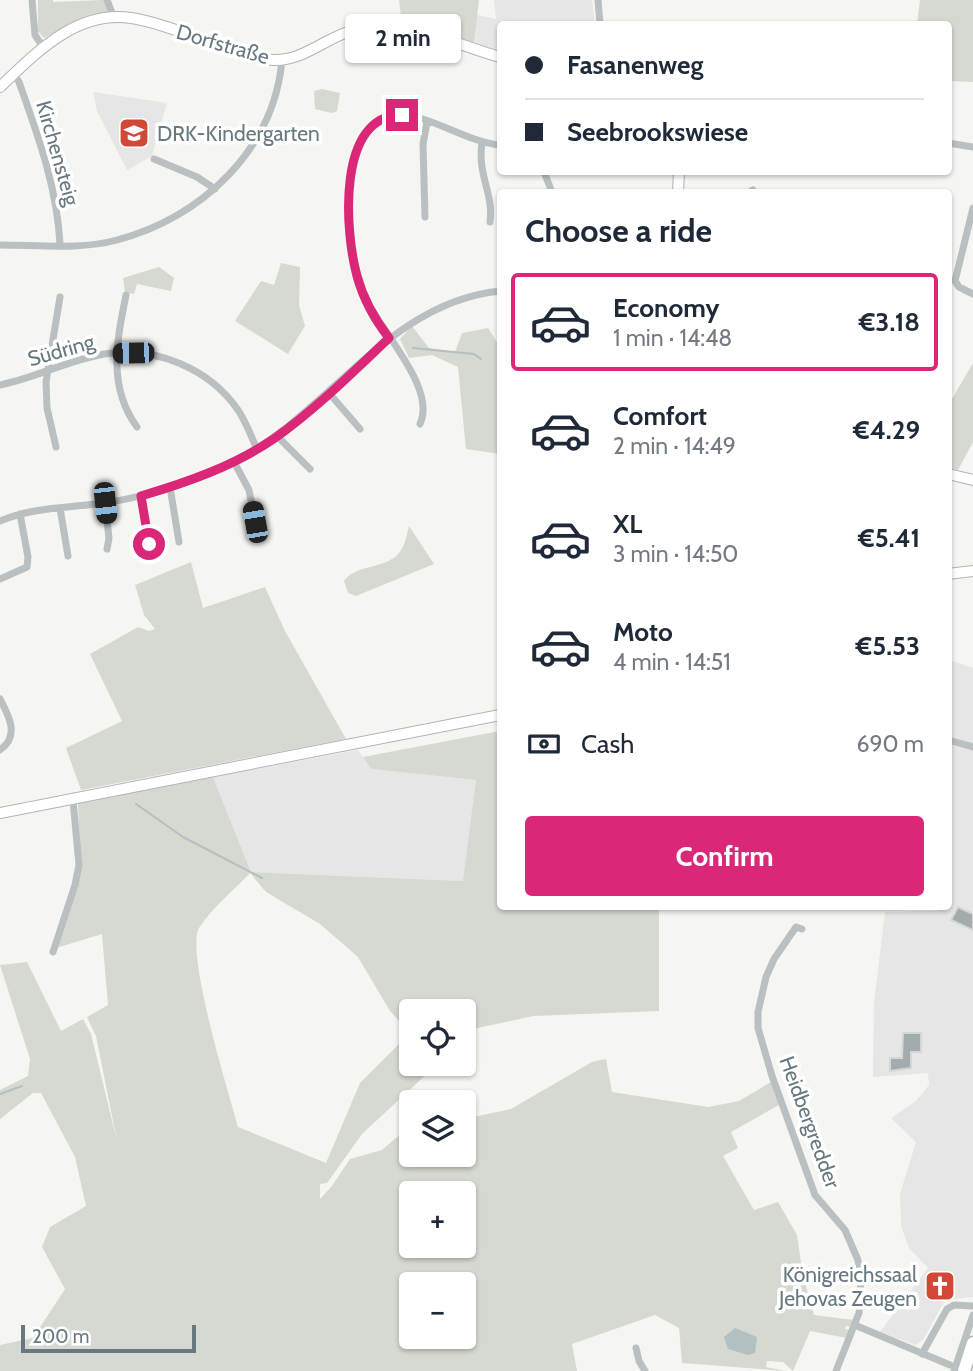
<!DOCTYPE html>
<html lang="en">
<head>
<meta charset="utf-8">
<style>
  :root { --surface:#fff; --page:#f6f6f7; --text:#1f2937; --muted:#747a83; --line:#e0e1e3; --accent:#db2777 }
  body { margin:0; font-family:Cabin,sans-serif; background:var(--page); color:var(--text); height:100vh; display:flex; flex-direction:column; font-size:26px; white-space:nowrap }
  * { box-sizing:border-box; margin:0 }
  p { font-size:23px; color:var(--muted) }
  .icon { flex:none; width:38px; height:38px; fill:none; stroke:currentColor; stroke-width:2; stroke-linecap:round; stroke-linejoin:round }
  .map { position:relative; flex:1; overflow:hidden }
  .sheet { position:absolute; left:497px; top:189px; width:455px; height:721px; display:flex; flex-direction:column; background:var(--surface); border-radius:7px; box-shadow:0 2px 5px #0004 }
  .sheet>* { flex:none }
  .guide { position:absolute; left:497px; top:21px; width:455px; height:154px; border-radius:7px; box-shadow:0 2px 5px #0004; display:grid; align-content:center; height:154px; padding:0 28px; background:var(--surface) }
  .fabs { position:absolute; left:399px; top:999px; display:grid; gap:14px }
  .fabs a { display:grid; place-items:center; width:77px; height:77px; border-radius:7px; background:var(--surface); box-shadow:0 2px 5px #0004; font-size:35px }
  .scale { position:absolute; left:21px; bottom:18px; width:175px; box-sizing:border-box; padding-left:7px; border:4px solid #677880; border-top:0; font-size:19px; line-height:24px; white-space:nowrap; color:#677880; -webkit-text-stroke:5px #fff; paint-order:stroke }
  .end { position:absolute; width:32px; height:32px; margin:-16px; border:9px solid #db2777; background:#fff; box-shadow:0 0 0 4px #fff }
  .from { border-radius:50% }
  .bubble { position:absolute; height:49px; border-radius:7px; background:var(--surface); box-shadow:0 2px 5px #0004; font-size:23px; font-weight:700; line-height:49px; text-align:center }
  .car { position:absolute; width:21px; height:42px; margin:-21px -10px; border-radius:9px; box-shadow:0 0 5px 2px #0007; background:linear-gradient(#222 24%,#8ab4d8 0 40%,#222 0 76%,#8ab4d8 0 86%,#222 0) }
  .guide b { display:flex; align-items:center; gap:24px; height:66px; font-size:26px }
  .guide b+b { border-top:2px solid var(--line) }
  .guide i { width:18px; height:18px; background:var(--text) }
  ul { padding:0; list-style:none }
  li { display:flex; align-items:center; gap:21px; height:98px; margin:0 14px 10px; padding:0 14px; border:4px solid transparent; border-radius:7px }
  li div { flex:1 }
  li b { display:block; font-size:26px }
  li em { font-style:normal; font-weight:700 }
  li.current { border-color:var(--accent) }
  li>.icon { width:63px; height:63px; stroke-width:1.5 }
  h2 { padding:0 28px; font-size:32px; line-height:84px }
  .pay { display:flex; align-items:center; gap:18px; height:77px; padding:0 28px; font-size:26px }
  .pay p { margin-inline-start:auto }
  .action { display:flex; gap:14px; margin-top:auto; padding:14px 28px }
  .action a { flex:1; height:80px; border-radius:7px; background:var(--accent); color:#fff; font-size:28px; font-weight:700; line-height:80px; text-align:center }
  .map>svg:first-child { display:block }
  .built { fill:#e5e6e5 }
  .green { fill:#d5d9d1; fill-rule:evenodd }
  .water { fill:#b3c0c2 }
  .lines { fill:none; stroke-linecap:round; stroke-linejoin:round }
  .stream { stroke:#b3c0c2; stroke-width:2 }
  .building { fill:#a2abae; stroke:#d6d6d4; stroke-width:2 }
  .secondary-casing { stroke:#afb5b8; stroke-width:12 }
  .highway-casing { stroke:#b0b4b6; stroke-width:15 }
  .street { stroke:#babfc1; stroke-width:7 }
  .secondary { stroke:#fff; stroke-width:10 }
  .highway { stroke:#fff; stroke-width:12 }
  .route { stroke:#db2777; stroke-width:9 }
  .labels { text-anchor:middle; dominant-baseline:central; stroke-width:7; stroke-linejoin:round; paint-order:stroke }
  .street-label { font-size:21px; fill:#677880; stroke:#fff }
  .poi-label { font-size:21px; fill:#677880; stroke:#fff; text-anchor:start }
</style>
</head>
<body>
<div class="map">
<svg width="973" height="1371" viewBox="0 0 973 1371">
  <rect width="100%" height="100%" fill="#f5f5f2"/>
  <!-- built -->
  <path class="built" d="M494,0h98l3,24h-95v28l-25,-7 2,-30 19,4z
    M93,92l74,11 -15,53 -25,14 -30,-59z
    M949,660l24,8v629l-28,3 -22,40 -7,5 -36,-13 48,-64 -19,-20 -8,-22 -1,-32 16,-52 -25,-24 25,-17 13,-16 -1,-12 -55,4 1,-75 11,-90 53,-1 1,-4 9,-1z
    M358,750l13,19 105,11 -12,101 -213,-9 -38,-95z"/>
  <!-- green -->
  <path class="green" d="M38,0h15v2l50,-2 5,7 -1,7 -41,12 -22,12 -6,-7z
    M399,0h80l-5,45 -72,-20z
    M920,0h53v82l-24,-1 -1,-57h-31z
    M322,89l18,4 -3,18 -5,2 -17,-4 -1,-18z
    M281,263l19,4 -1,38 6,21 -17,28 -53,-33 26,-40 13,4z
    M159,267l15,11 -3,13 -34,-7 -3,10 -9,-2 -2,-14z
    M412,326l17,22 26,4 7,-19 26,-5 12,19v107l-34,-5 -8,-82 -26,-12 -23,3 -9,-19z
    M973,363v79l-15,28 -9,-2v-64z
    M409,526l25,38 -78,32 -8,-3 -4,-12c13,-18 41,-11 55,-28 6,-7 8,-19 10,-27z
    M191,562l12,46 62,-21 20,44 61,108 -265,51 -15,-42 56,-27 -32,-67 48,-27 11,4 6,-2 -11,-14 -9,-30z
    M500,731v175l159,1v104l-126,5 -69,15v-19h-53v52h23l-2,5 -70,65 -35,49 -7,1v15l12,-13 18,-27 32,-9 21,-18 8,-2v25h53v-36l47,-10 81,-47 14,-3 6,33 96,15 31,-6 32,-19 8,23 -48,27 7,16 -15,8 31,54 24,-8 19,33 6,41 11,39 40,5 -3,7 -5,-1 -1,3 5,1 -3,8 -37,-7 -17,40 -10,-9 -16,-1 -1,6 20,4 -104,-8 -3,-35 -24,-13 -83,29 5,27h-577v-26l33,-7 32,-49 -23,-42 8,-20 36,-21 -11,-49 -34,-64h-8l-33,26v-29l28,-14 2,-17 -30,-94 27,-3 34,69 22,-12 8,15 26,107 -21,-105 -9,-19 21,-12 -6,-71 -46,14 25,-81 -3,-64 135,-26 38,95 212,9 13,-101 -105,-11 -8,-12zM250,873l16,19 54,32 38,33 32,54 17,19 -9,15 -38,38 -34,80 -88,-36c-9,-33 -53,-175 -39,-199 13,-20 35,-38 51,-55zM411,1194h53v52h-53zM411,1284h53v53h-53z"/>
  <!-- water -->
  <path class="water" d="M735,1328l22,9 -2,16 -7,2 -20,-6 -4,-12z"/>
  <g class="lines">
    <!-- stream -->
    <path class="stream" d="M413,348l61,6 7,5
      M136,804l47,33 79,41
      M0,1094l22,-8"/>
  </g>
  <!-- building -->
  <path class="building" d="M958,907l15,7v16l-22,-10z
    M903,1033h18v19h-10v16l-21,3v-13h12z
    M940,1275l12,8 -15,17 -11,-7z"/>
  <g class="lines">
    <!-- secondary casing -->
    <g class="secondary-casing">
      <path id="secondary" d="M0,87c36,-34 76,-77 131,-69 29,4 58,18 86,26 18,6 38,15 56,16 32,1 54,-24 84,-31 48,-12 98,16 143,28
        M678,192l1,-20
        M948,474l25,6
        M948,574l25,-3
        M0,813l500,-98"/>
    </g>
    <!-- highway casing -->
    <g class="highway-casing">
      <path id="highway" d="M964,1371l9,-28"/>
    </g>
    <!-- street -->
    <path class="street" d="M32,0l3,35 8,12
      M107,0l7,18
      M598,0l2,24
      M14,74l5,8c19,54 38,105 41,162
      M482,142c-5,34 12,51 8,80
      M948,143l25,4
      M154,159l43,18 18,12
      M544,172l8,20
      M750,192l3,-2
      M973,208l-18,73 4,6 14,7
      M425,217l-2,-73 4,-22
      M0,245c37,0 81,5 117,-5 84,-22 157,-90 165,-180
      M126,295c-9,45 -19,91 11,132
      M0,385c35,-7 69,-25 104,-31 51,-8 105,14 134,56 8,12 13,26 19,39
      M329,393l31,36
      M420,424c18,-38 -46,-99 -60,-137 -14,-38 -24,-166 33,-172 34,-3 72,27 107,30
      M277,436l33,33
      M56,447l-9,-39 -1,-26 14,-85
      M234,462l15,28 6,32
      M170,487l9,55
      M141,496l8,48
      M105,503l4,35 -2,11
      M60,508l8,48
      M0,521c33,-14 69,-13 104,-18 46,-7 91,-21 132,-42 94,-49 153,-159 264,-170
      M0,579l27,-12 1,-10 -8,-43
      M0,699c9,17 20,37 0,51
      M948,740l25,7
      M802,929l-6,-2 -22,32 -8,18 -8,35v16l14,48 43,119 30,35 13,30 3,18 -2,35 -23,58
      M53,952l22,-67 4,-20 -6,-65
      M857,1326l93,39
      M636,1348l3,13 6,10
      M922,1354l25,-45 7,-4 19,1
      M954,1371l19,-56"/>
    <!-- secondary -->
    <use href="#secondary" class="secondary"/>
    <!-- highway -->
    <use href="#highway" class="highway"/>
  </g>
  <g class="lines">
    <!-- route -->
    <path class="route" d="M149,544l-8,-48c47,-14 93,-30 134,-58 41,-29 78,-66 114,-100 -14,-18 -26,-40 -32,-62 -12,-44 -21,-161 45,-161"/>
  </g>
  <!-- icons -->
  <defs>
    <g id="school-square" transform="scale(1.575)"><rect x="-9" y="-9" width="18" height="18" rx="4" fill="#d14836" stroke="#fff"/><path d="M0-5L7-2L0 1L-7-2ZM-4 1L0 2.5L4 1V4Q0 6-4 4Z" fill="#fff"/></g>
    <g id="church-square" transform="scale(1.575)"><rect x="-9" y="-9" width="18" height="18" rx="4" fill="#d14836" stroke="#fff"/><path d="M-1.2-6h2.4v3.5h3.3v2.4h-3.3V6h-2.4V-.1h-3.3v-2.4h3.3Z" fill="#fff"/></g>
  </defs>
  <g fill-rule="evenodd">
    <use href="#school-square" x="134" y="133"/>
    <use href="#church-square" x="940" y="1286"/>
  </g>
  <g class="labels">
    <!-- street labels -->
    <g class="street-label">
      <text transform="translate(223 44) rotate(16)">Dorfstraße</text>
      <text transform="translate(58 153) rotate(74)">Kirchensteig</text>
      <text transform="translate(61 350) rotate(-16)">Südring</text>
      <text transform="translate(810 1122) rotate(70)">Heidbergredder</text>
    </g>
    <!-- poi labels -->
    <g class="poi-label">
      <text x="157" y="133">DRK-Kindergarten</text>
      <text x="917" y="1274" text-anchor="end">Königreichssaal<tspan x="917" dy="24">Jehovas Zeugen</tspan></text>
    </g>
  </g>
</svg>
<div class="fabs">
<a><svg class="icon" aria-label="locate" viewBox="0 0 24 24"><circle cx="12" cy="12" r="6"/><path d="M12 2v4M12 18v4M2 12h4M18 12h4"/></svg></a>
<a><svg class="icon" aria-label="layers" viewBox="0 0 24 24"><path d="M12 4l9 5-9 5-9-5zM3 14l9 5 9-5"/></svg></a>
<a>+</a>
<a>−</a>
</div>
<div class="scale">200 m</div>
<i class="end from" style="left:149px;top:544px"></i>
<i class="end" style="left:402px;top:115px"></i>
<div class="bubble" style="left:345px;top:14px;width:116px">2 min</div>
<i class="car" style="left:133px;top:353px;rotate:269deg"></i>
<i class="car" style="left:105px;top:503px;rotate:174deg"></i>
<i class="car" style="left:255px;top:522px;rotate:350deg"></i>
<div class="guide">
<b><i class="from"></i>Fasanenweg</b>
<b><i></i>Seebrookswiese</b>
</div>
<section class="sheet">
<h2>Choose a ride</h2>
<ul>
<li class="current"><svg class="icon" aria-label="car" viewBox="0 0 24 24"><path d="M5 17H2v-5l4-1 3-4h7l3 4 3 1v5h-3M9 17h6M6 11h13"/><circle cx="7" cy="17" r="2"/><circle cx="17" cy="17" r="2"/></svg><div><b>Economy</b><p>1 min · 14:48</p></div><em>€3.18</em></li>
<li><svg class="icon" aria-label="car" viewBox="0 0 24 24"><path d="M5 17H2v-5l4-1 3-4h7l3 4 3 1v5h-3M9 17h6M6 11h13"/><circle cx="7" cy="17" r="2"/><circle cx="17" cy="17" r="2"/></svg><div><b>Comfort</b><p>2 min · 14:49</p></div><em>€4.29</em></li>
<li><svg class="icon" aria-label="car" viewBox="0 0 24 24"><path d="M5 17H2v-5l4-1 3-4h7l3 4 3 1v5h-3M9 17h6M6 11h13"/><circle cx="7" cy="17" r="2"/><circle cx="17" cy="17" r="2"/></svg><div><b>XL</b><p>3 min · 14:50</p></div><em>€5.41</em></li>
<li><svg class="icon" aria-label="car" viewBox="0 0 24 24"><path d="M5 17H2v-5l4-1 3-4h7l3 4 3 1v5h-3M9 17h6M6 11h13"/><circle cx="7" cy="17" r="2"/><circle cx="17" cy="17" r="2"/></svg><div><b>Moto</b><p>4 min · 14:51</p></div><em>€5.53</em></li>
</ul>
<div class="pay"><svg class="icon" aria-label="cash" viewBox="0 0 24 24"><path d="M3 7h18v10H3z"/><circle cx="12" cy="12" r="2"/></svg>Cash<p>690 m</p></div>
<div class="action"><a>Confirm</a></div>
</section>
</div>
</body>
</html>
